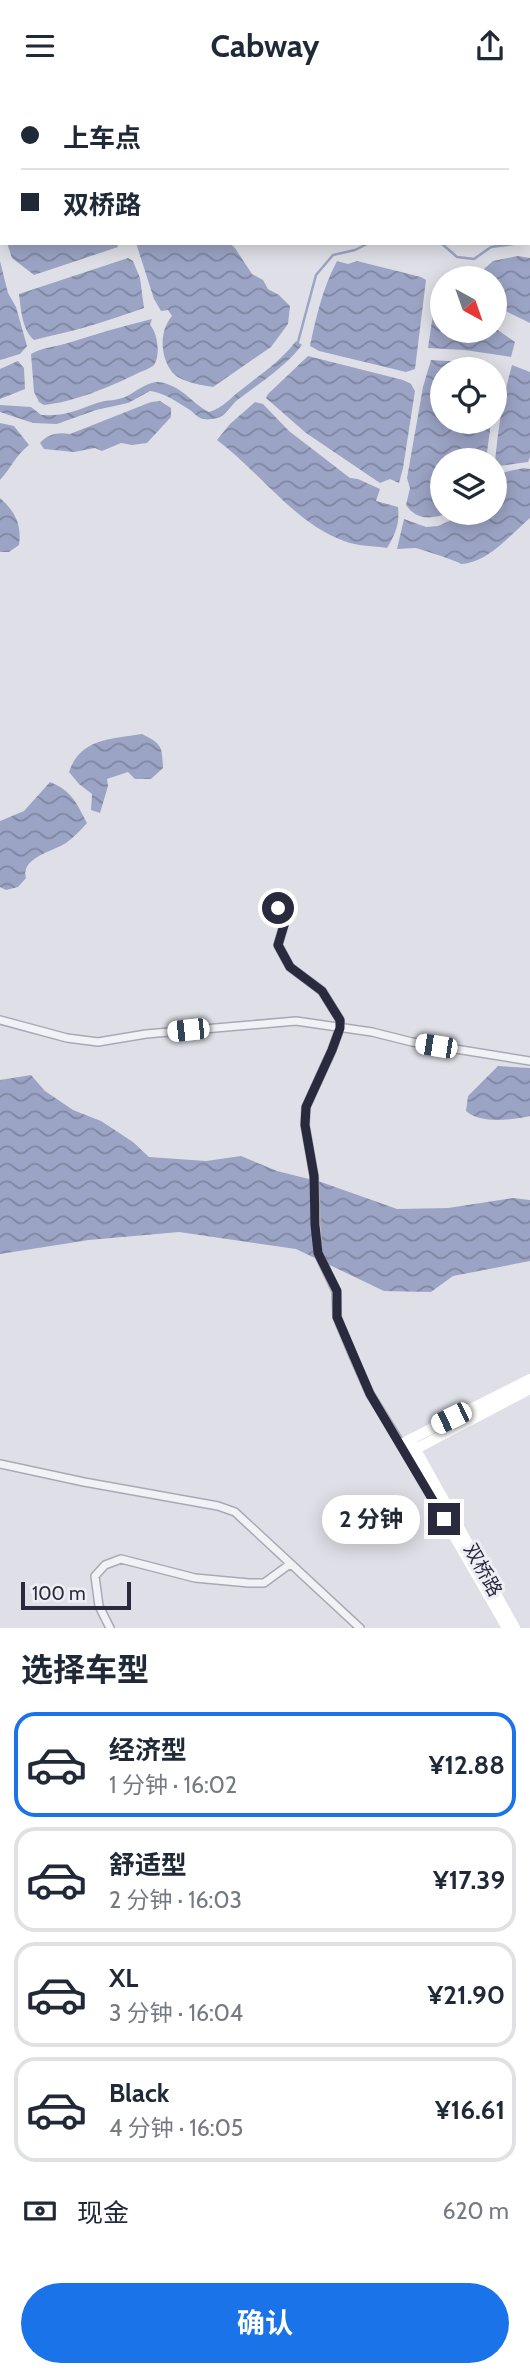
<!DOCTYPE html>
<html lang="zh">
<head>
<meta charset="utf-8">
<style>
  :root { --surface:#fff; --page:#f6f6f7; --text:#1f2937; --muted:#747a83; --line:#e0e1e3; --accent:#1a73e8 }
  body { margin:0; font-family:Cabin,"Noto Sans SC",sans-serif; background:var(--page); color:var(--text); height:100vh; display:flex; flex-direction:column; font-size:26px; white-space:nowrap }
  * { box-sizing:border-box; margin:0 }
  p { font-size:23px; color:var(--muted) }
  .icon { flex:none; width:38px; height:38px; fill:none; stroke:currentColor; stroke-width:2; stroke-linecap:round; stroke-linejoin:round }
  .map { position:relative; height:1537px; overflow:hidden }
  .side { display:flex; flex-direction:column; background:var(--surface); flex:1 }
  .side>* { flex:none }
  .hud { position:absolute; left:0px; top:0px; width:530px; height:154px; box-shadow:0 4px 18px #0003; display:grid; align-content:center; height:154px; padding:0 21px; background:var(--surface) }
  .needle { width:46px; rotate:140deg }
  .buttons { position:absolute; left:430px; top:175px; display:grid; gap:14px }
  .buttons a { display:grid; place-items:center; width:77px; height:77px; border-radius:50%; background:var(--surface); box-shadow:0 4px 18px #0003; font-size:35px }
  .scale { position:absolute; left:21px; bottom:18px; width:110px; box-sizing:border-box; padding-left:7px; border:4px solid #292a3d; border-top:0; font-size:19px; line-height:24px; white-space:nowrap; color:#292a3d; -webkit-text-stroke:5px #eeeff5; paint-order:stroke }
  .end { position:absolute; width:32px; height:32px; margin:-16px; border:9px solid #292a3d; background:#fff; box-shadow:0 0 0 4px #fff }
  .from { border-radius:50% }
  .bubble { position:absolute; height:49px; border-radius:24px; background:var(--surface); box-shadow:0 4px 18px #0003; font-size:23px; font-weight:700; line-height:49px; text-align:center }
  .car { position:absolute; width:21px; height:42px; margin:-21px -10px; border-radius:9px; box-shadow:0 0 5px 2px #0007; background:linear-gradient(#fff 24%,#345 0 40%,#fff 0 76%,#345 0 86%,#fff 0) }
  .hud b { display:flex; align-items:center; gap:24px; height:66px; font-size:26px }
  .hud b+b { border-top:2px solid var(--line) }
  .hud i { width:18px; height:18px; background:var(--text) }
  ul { padding:0; list-style:none }
  li { display:flex; align-items:center; gap:21px; height:105px; margin:0 14px 10px; padding:0 7px; border:4px solid var(--line); border-radius:21px }
  li div { flex:1 }
  li b { display:block; font-size:26px }
  li em { font-style:normal; font-weight:700 }
  li.on { border-color:var(--accent) }
  li>.icon { width:63px; height:63px; stroke-width:1.5 }
  h2 { padding:0 21px; font-size:32px; line-height:84px }
  .pay { display:flex; align-items:center; gap:18px; height:77px; padding:0 21px; font-size:26px }
  .pay p { margin-inline-start:auto }
  .cta { display:flex; gap:14px; margin-top:auto; padding:14px 21px }
  .cta a { flex:1; height:80px; border-radius:42px; background:var(--accent); color:#fff; font-size:28px; font-weight:700; line-height:80px; text-align:center }
  header { display:flex; justify-content:space-between; align-items:center; height:91px; padding:0 21px; background:var(--surface); font-size:32px; font-weight:700 }
  .map>svg:first-child { display:block }
  .water { fill:url(#water-waves) }
  .lines { fill:none; stroke-linecap:round; stroke-linejoin:round }
  .stream { stroke:#9ca4c5; stroke-width:2.5 }
  .street-casing { stroke:#a8a9b4; stroke-width:10 }
  .street { stroke:#f1f2f6; stroke-width:7 }
  .secondary { stroke:#fff; stroke-width:10 }
  .route { stroke:#292a3d; stroke-width:9 }
  .labels { text-anchor:middle; dominant-baseline:central; stroke-width:6; stroke-linejoin:round; paint-order:stroke }
  .street-label { font-size:19px; fill:#292a3d; stroke:#eeeff5 }
</style>
</head>
<body>
<header><svg class="icon" aria-label="menu" viewBox="0 0 24 24"><path d="M4 6h16M4 12h16M4 18h16"/></svg>Cabway<svg class="icon" aria-label="share" viewBox="0 0 24 24"><path d="M12 15V3M7 8l5-5 5 5M5 13v7h14v-7"/></svg></header>
<div class="map">
<svg width="530" height="1537" viewBox="0 0 530 1537">
  <defs>
    <pattern id="water-waves" width="16" height="10" patternUnits="userSpaceOnUse" patternTransform="scale(1.75)"><rect width="16" height="10" fill="#9ca4c5"/><path d="M0 5q4-4 8 0t8 0" fill="none" stroke="#7f86a1"/></pattern>
  </defs>
  <rect width="100%" height="100%" fill="#dfe0e7"/>
  <!-- water -->
  <path class="water" d="M7,152h110l1,4 -84,28 -22,-17z
    M136,152h94l5,5 17,26 11,6 5,9 11,6 11,11 -2,18 -17,23 -58,40c-12,-2 -33,-5 -41,-15 -12,-16 -13,-41 0,-56l-4,-6 -7,1 -7,-12z
    M518,165l12,2v65l-35,-17v-28h-11v-9l9,-8z
    M128,167l5,3 7,17 4,30c-31,11 -61,21 -94,28 -6,1 -10,3 -16,4 -12,-10 -13,-31 -15,-46z
    M0,170l8,32 8,14 11,39 -7,8 -20,6z
    M337,170l11,3 9,-3 64,16 5,3 -11,89 -9,3 -87,-21 -9,-5c6,-29 13,-59 27,-85z
    M435,209l8,1v30h52v-3l20,14 -4,15 -46,-7 -37,-2z
    M152,228l-2,6c8,8 11,33 3,41 -4,3 -11,5 -15,7 -28,14 -64,29 -94,32l-5,-3 -5,-10 -3,-38c12,-7 24,-7 37,-11 28,-9 55,-17 84,-24z
    M296,250l6,4c-17,22 -41,37 -62,53 -8,5 -12,15 -20,19 -5,2 -12,3 -17,2 -5,-1 -9,-6 -13,-9 -13,-8 -25,-17 -40,-19l-22,12 -32,7 -39,14 -24,-1 -33,-11v-7l31,2 10,8c23,1 32,-3 53,-11 10,-4 21,-3 31,-7 13,-6 25,-19 39,-14 21,6 30,22 45,29 14,-4 21,-14 32,-22 21,-17 38,-27 55,-49z
    M308,265l95,24 8,4 4,7 -12,77 -4,15 -9,-4 -10,4 -74,-50 -40,-35 2,-4z
    M431,269l33,2 30,5 -1,2h-50v53h48l-5,38h-43v53h6c-17,6 -32,8 -43,-8l4,-17 -3,-10 16,-91z
    M18,270l6,7 1,21 -25,10v-30z
    M512,274l18,7v85l-2,5 -29,4 -4,-4c3,-33 8,-66 17,-97z
    M160,310l11,7v9l-24,26 -15,2 -11,-2 -19,8 -7,-3 -21,4 -30,-3 -4,-6c8,-9 18,-11 30,-9l81,-32z
    M255,311l8,2 26,27 61,47 8,1 22,10 -4,12 22,6c2,16 -3,28 -11,41 -13,-2 -30,-2 -43,-7 -51,-19 -84,-69 -127,-101l13,-16z
    M0,332l14,3 15,19c-13,10 -18,23 -29,35z
    M524,377l6,1v49c-19,16 -42,45 -69,46 -3,-3 -41,-15 -46,-16 -6,0 -12,1 -18,1l7,-30 22,8 12,-1 29,-13h28v-39z
    M0,407c15,13 22,27 19,47l-10,7h-9z
    M142,643c20,10 20,12 21,34l-12,11h-16l-7,-7 -21,7 1,7 -8,27 -9,-3 1,-16 -13,-10 -10,-12c11,-34 43,-33 73,-38z
    M50,691c22,9 26,20 37,41 -7,8 -13,14 -21,20 -12,8 -46,15 -40,35l-8,9 -12,3 -6,-3v-66l24,-10z
    M498,975l32,2v48c-18,4 -50,8 -64,-5l2,-15z
    M31,984l14,16 28,19 28,11 32,21 16,15 57,4 35,-5 36,15 44,11 76,27 51,-1 65,-10 17,2v61l-77,15 -22,16 -47,-1 -88,-42 -117,-17 -90,8 -89,14v-174z"/>
  <g class="lines">
    <!-- stream -->
    <path class="stream" d="M528,150h2
      M441,152l16,14 17,2 17,-12 29,-4
      M298,251l18,-67 17,-20 22,-5 14,-7"/>
    <!-- street casing -->
    <g class="street-casing">
      <path id="street" d="M280,808l-2,9 6,17 -6,20 12,22 32,24 18,29v8l-8,22 -26,57 -1,18 9,51 4,77 18,38 1,26 17,41 16,36 31,50
        M0,929l67,18 31,4 48,-8 150,-13 76,11 40,10 118,19
        M0,1373l84,18 134,24 17,6 125,116
        M110,1537l-11,-22 -4,-30 10,-11 16,-6 74,19 54,5h15l26,-19"/>
    </g>
    <!-- street -->
    <use href="#street" class="street"/>
    <!-- secondary -->
    <path class="secondary" d="M410,1348l105,189
      M410,1361l120,-63
      M507,1537l-106,-184 129,-65"/>
  </g>
  <g class="lines">
    <!-- route -->
    <path class="route" d="M278,817l6,17 -6,20 12,22 32,24 18,29v8l-8,22 -26,57 -1,18 9,51 1,49 3,28 19,38v26l33,77 74,125"/>
  </g>
  <g class="labels">
    <!-- street labels -->
    <g class="street-label">
      <text transform="translate(483 1479) rotate(61)">双桥路</text>
    </g>
  </g>
</svg>
<div class="buttons">
<a><svg class="needle" viewBox="-14 -14 28 28"><path d="M0-13l5 13h-10z" fill="#e53935"/><path d="M0 13l5-13h-10z" fill="#747a83"/></svg></a>
<a><svg class="icon" aria-label="locate" viewBox="0 0 24 24"><circle cx="12" cy="12" r="6"/><path d="M12 2v4M12 18v4M2 12h4M18 12h4"/></svg></a>
<a><svg class="icon" aria-label="layers" viewBox="0 0 24 24"><path d="M12 4l9 5-9 5-9-5zM3 14l9 5 9-5"/></svg></a>
</div>
<div class="scale">100 m</div>
<i class="end from" style="left:278px;top:817px"></i>
<i class="end" style="left:444px;top:1428px"></i>
<div class="bubble" style="left:322px;top:1404px;width:98px">2 分钟</div>
<i class="car" style="left:188px;top:939px;rotate:264deg"></i>
<i class="car" style="left:436px;top:955px;rotate:279deg"></i>
<i class="car" style="left:451px;top:1327px;rotate:244deg"></i>
<div class="hud">
<b><i class="from"></i>上车点</b>
<b><i></i>双桥路</b>
</div>
</div>
<section class="side">
<h2>选择车型</h2>
<ul>
<li class="on"><svg class="icon" aria-label="car" viewBox="0 0 24 24"><path d="M5 17H2v-5l4-1 3-4h7l3 4 3 1v5h-3M9 17h6M6 11h13"/><circle cx="7" cy="17" r="2"/><circle cx="17" cy="17" r="2"/></svg><div><b>经济型</b><p>1 分钟 · 16:02</p></div><em>¥12.88</em></li>
<li><svg class="icon" aria-label="car" viewBox="0 0 24 24"><path d="M5 17H2v-5l4-1 3-4h7l3 4 3 1v5h-3M9 17h6M6 11h13"/><circle cx="7" cy="17" r="2"/><circle cx="17" cy="17" r="2"/></svg><div><b>舒适型</b><p>2 分钟 · 16:03</p></div><em>¥17.39</em></li>
<li><svg class="icon" aria-label="car" viewBox="0 0 24 24"><path d="M5 17H2v-5l4-1 3-4h7l3 4 3 1v5h-3M9 17h6M6 11h13"/><circle cx="7" cy="17" r="2"/><circle cx="17" cy="17" r="2"/></svg><div><b>XL</b><p>3 分钟 · 16:04</p></div><em>¥21.90</em></li>
<li><svg class="icon" aria-label="car" viewBox="0 0 24 24"><path d="M5 17H2v-5l4-1 3-4h7l3 4 3 1v5h-3M9 17h6M6 11h13"/><circle cx="7" cy="17" r="2"/><circle cx="17" cy="17" r="2"/></svg><div><b>Black</b><p>4 分钟 · 16:05</p></div><em>¥16.61</em></li>
</ul>
<div class="pay"><svg class="icon" aria-label="cash" viewBox="0 0 24 24"><path d="M3 7h18v10H3z"/><circle cx="12" cy="12" r="2"/></svg>现金<p>620 m</p></div>
<div class="cta"><a>确认</a></div>
</section>
</body>
</html>
